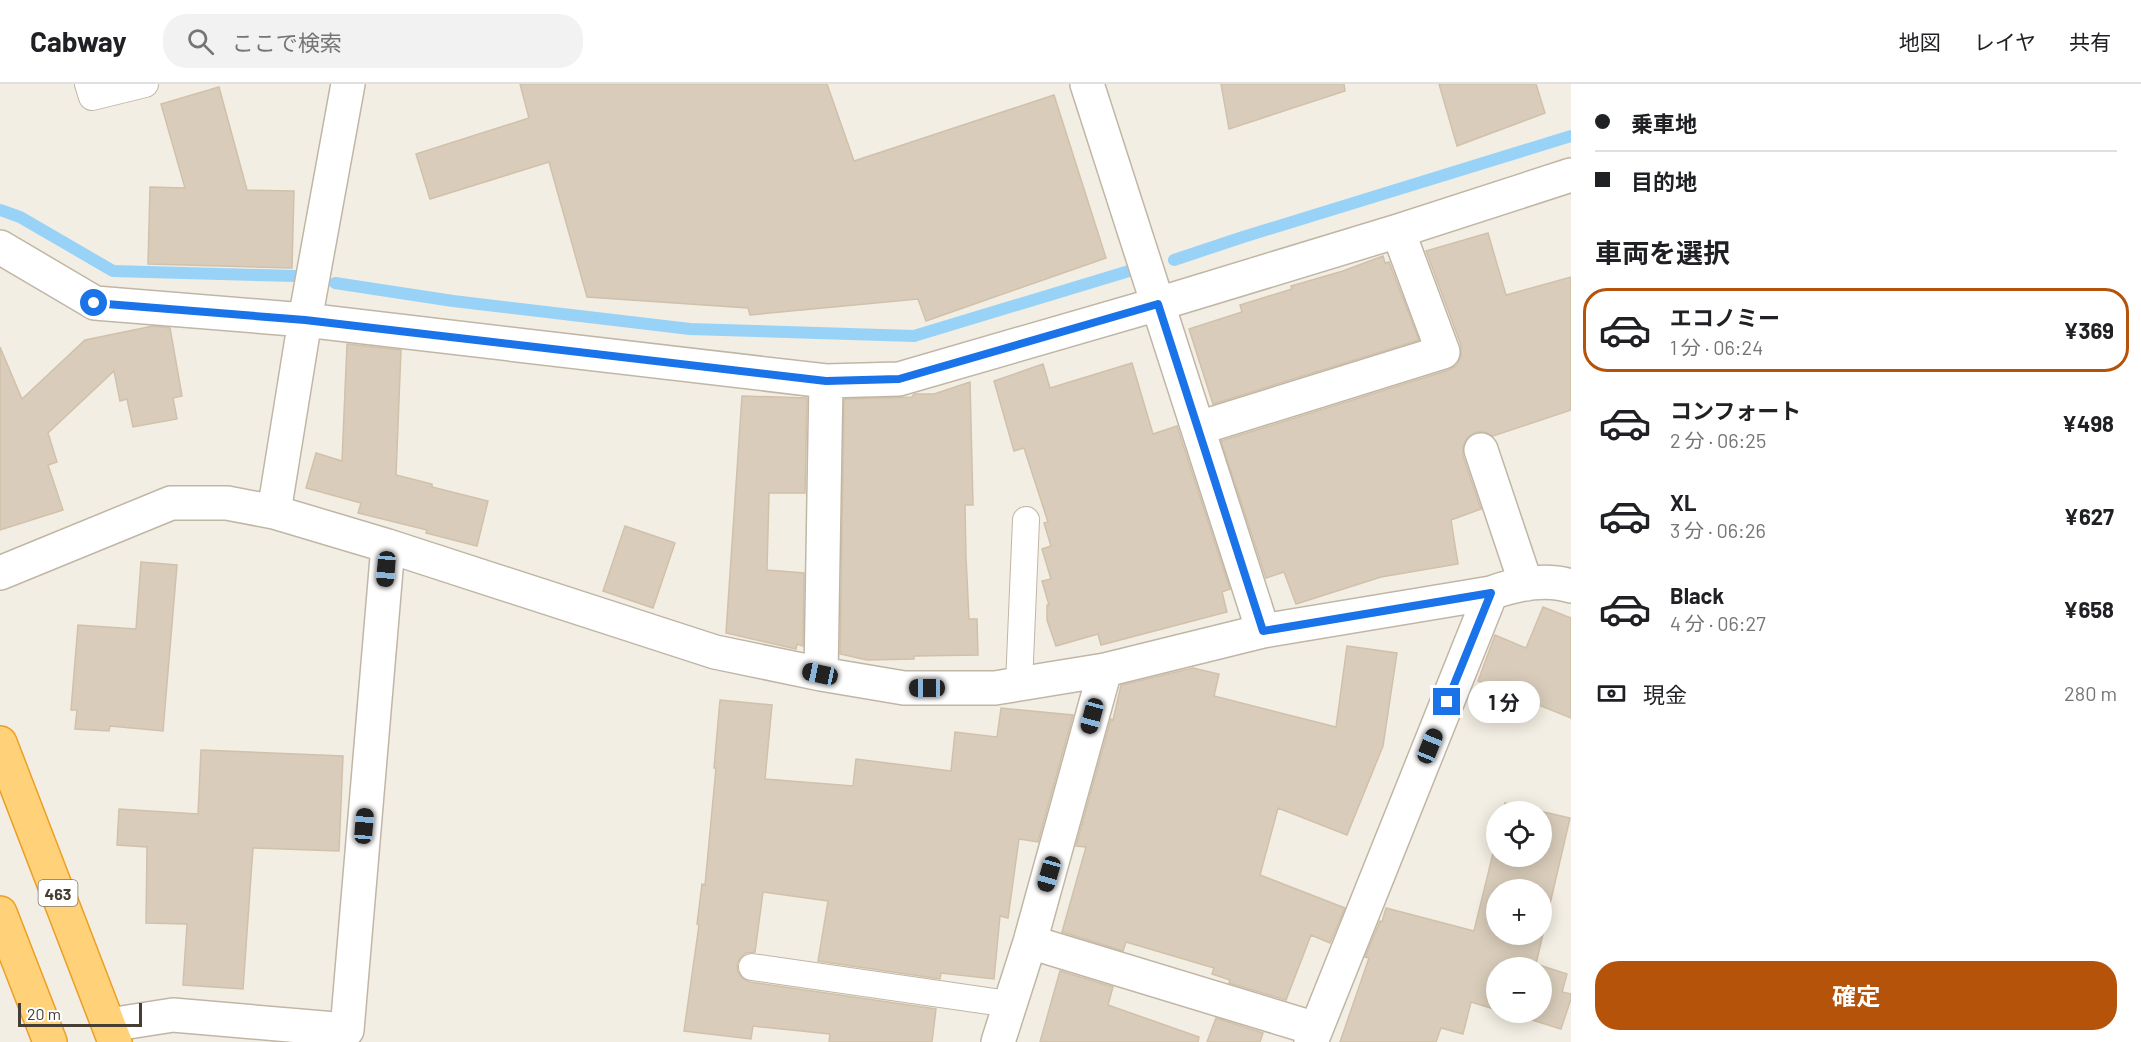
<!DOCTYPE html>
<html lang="ja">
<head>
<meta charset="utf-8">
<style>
  :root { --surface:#fff; --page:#f2f2f2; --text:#202124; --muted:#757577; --line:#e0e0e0; --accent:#b45309 }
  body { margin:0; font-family:Barlow,"Noto Sans JP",sans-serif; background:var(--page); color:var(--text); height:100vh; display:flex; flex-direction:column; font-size:22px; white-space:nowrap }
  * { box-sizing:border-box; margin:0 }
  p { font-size:20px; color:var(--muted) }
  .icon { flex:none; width:33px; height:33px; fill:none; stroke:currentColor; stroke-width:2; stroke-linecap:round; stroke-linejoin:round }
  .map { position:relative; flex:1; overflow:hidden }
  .side { display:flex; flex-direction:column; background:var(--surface); width:570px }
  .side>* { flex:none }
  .banner { display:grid; align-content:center; height:132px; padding:0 24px; background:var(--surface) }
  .controls { position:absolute; left:1486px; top:717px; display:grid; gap:12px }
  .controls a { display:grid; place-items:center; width:66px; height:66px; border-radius:50%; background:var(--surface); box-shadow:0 3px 15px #0003; font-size:30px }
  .scale { position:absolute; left:18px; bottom:15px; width:124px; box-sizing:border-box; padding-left:6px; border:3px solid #463e33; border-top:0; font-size:16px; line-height:21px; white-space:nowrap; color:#463e33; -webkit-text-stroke:4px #fff; paint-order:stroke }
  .end { position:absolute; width:27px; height:27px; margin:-14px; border:8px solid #1a73e8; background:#fff; box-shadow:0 0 0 3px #fff }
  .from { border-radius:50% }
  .bubble { position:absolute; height:42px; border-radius:21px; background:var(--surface); box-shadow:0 3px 15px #0003; font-size:20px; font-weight:700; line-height:42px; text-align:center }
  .car { position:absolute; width:18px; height:36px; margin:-18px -9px; border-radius:8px; box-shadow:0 0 4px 2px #0007; background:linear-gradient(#222 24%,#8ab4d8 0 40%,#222 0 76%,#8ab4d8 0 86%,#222 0) }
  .banner b { display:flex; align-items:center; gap:21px; height:57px; font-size:22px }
  .banner b+b { border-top:2px solid var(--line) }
  .banner i { width:15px; height:15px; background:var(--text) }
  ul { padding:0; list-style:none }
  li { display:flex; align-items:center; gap:18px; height:84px; margin:0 12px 9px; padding:0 12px; border:3px solid transparent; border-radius:24px }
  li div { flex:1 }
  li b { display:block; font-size:22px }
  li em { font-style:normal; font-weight:700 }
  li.active { border-color:var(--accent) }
  li>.icon { width:54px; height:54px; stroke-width:1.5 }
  h2 { padding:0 24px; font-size:27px; line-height:72px }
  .pay { display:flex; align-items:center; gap:15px; height:66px; padding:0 24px; font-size:22px }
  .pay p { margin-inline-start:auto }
  .primary-button { display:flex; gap:12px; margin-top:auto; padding:12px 24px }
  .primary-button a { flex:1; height:69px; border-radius:24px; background:var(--accent); color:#fff; font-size:24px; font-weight:700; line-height:69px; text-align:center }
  header { display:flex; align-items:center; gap:36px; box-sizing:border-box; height:84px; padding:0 30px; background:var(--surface); border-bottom:2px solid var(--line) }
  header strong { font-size:28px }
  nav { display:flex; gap:33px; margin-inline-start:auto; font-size:21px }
  .search { width:420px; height:54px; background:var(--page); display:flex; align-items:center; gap:15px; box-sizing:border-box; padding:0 21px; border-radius:24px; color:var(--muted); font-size:22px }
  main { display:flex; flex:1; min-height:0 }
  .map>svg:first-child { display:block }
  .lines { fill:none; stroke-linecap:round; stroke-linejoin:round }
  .stream { stroke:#99d2f7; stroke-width:12 }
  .building { fill:#d9ccba; stroke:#d1c1aa; stroke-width:1.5; fill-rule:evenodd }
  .service-casing { stroke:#c0b6a5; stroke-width:28 }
  .minor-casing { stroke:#c0b6a5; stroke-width:36 }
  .trunk-casing { stroke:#ec9f25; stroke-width:36 }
  .service { stroke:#fff; stroke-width:26 }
  .minor { stroke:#fff; stroke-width:33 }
  .trunk { stroke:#ffd279; stroke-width:33 }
  .route { stroke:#1a73e8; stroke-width:8 }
  .labels { text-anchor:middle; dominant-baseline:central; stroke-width:4.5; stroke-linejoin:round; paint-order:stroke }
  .shield { fill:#fff; stroke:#7e7870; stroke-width:1.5 }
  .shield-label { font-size:16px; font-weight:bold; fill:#463e33 }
</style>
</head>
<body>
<header>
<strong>Cabway</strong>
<div class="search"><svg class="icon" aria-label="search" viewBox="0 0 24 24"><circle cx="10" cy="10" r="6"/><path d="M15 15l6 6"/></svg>ここで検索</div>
<nav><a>地図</a><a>レイヤ</a><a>共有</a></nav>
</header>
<main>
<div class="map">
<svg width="1571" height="958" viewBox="0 0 1571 958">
  <rect width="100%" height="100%" fill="#f3eee3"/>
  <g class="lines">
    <!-- stream -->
    <path class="stream" d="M0,126l20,7 93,54 182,5
      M1174,176l69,-23 328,-101
      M335,199l118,18 237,28 224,7 215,-65"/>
  </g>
  <!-- building -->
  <path class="building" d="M520,0h307l27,77 200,-66 52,163 -180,63 -8,-22 -168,16 -2,-7 -161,-11 -38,-135 -119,37 -14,-45 113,-36z
    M1221,0h123l1,7 -116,38z
    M1439,0h97l9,29 -88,33z
    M219,3l28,103 47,1 -2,77 -144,-4 2,-77 35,1 -24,-84z
    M1488,149l18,62 65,-18v133l-78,26 -8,-4h-9l-9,6 -4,9v9l18,53 -30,11 7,44 -77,13 -85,27 -12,-32 -18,6 -45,-137 228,-71 8,-5 4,-9v-11l-35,-94z
    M1383,172l2,7 4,-1 30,78 -206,64 -24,-75 53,-17 -2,-7 52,-16 -1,-3 52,-15z
    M153,242l17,2 12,68 -9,2 4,21 -44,8 -6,-28 -7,2 -6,-30 -66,62 9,29 -9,3 15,45 -63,20v-183l22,52 63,-59z
    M347,260l54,6 -5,125 36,9v3l56,14 -11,45 -51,-13 1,-3 -69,-17 3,-10 -55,-15 10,-35 26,8z
    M1132,279l21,71 24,-8 53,163 -8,3 5,20 -126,33 -3,-11 -42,12 -9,-26v-15h2l-7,-24 9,-2 -9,-30 9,-3 -7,-23 4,-1 -24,-74 -10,3 -20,-70 49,-17 7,24z
    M970,298l3,123h-8l1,52 3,62h8l1,36 -64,1v3l-47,1 -27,-6 4,-255 68,-2 2,-3h20z
    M742,312l65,2 -2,95h-36l-2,77 37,3 -1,73 -6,-2 -1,5 -70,-16z
    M625,442l50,17 -22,65 -50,-17z
    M141,478l36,3 -14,166 -53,-5 -1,5 -34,-2 2,-19h-6l7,-85 58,4z
    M1543,523l28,11v100l-93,-37 17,-46 31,13z
    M1347,562l50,7 -14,93 -36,89 -69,-27 -18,67 85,33 -15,35 -19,-8 -25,65 -57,-17 1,-3 -18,-6 2,-6 -88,-26 -3,9 -61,-19 24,-85 -10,-1 35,-127 2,1 8,-35 72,-17 26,6 -5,22 122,31z
    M720,616l52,5 -7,74 88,7 3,-27 95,12 4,-39 42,5 4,-29 72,7 -35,127 -19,-3 -11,79 -8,-2 -6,63 -53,-6 -1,6 -122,-18 10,-60 -65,-9 -8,60 -9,1 -5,4 -4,7 1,8 4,6 8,4 186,27 -4,33h-103l1,-8 -77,-8 -2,13 -67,-8 15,-106 -2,-1 5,-40 3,1 11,-117h-2z
    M201,666l142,6 -4,95 -86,-3 -10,141 -60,-4 4,-61 -41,-1 1,-76 -30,-2 2,-36 79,5z
    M1505,719l65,15 -34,146 31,10 -5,18 9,2v5l-10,30 -55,-17h36v-44h-45v42l-26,-8 -8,32 -22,-6 -5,14h-96l29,-84 -4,-1 15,-36 2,1 4,-14 88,23 23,-94v19h45v-44h-39zM1497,806h45v44h-45z
    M1060,887l53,16 -5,18 91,32 -1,5h-158z
    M1216,934l47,15 -3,9h-53z"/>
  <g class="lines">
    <!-- service casing -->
    <g class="service-casing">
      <path id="service" d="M88,0l4,13 53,-13
        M1019,600l7,-164
        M752,883l257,37"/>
    </g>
    <!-- minor casing -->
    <g class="minor-casing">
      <path id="minor" d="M1087,0l176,547
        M0,163l95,56 210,17 521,61 73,-2 259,-75 240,-73 173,-56
        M1199,344l244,-76 -45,-121
        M1481,366l45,134
        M274,428l31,-192 43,-236
        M0,489l171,-70h56l47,9 114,34 327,106 106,22 83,14h91l110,-18 158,-39 228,-38c25,-9 54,-15 80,-7
        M821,590l5,-293
        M1030,858l286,87
        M109,941l64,-10 174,15 41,-484
        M998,958l32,-100 75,-272
        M1311,958l180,-449"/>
    </g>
    <!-- trunk casing -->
    <g class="trunk-casing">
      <path id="trunk" d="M0,659l115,299
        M0,829l50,129"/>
    </g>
    <!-- service -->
    <use href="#service" class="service"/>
    <!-- minor -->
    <use href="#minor" class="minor"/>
    <!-- trunk -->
    <use href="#trunk" class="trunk"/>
  </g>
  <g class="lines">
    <!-- route -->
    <path class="route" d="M94,219l211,17 521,61 73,-2 259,-75 105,327 228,-38 -44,109"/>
  </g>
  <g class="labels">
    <!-- shield labels -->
    <rect class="shield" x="38.5" y="796" width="39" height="26" rx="4.5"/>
    <g class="shield-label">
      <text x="58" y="809">463</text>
    </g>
  </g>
</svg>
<div class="controls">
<a><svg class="icon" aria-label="locate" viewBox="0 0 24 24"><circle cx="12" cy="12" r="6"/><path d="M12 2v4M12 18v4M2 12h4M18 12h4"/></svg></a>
<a>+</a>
<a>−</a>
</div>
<div class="scale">20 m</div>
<i class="end from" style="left:94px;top:219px"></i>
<i class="end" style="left:1447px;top:618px"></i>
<div class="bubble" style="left:1468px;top:597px;width:72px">1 分</div>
<i class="car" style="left:386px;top:485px;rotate:185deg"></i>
<i class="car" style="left:820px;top:590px;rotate:282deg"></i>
<i class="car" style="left:927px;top:604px;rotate:270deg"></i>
<i class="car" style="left:1092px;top:632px;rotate:195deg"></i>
<i class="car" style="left:1430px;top:662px;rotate:22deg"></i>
<i class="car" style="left:364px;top:742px;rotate:5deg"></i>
<i class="car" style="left:1049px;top:790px;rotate:196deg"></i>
</div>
<section class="side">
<div class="banner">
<b><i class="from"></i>乗車地</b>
<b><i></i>目的地</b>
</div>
<h2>車両を選択</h2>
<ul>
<li class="active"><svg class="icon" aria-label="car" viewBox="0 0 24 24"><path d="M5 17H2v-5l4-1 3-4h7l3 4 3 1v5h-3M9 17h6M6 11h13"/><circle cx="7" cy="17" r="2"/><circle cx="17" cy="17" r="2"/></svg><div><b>エコノミー</b><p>1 分 · 06:24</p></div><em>¥369</em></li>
<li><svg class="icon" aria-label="car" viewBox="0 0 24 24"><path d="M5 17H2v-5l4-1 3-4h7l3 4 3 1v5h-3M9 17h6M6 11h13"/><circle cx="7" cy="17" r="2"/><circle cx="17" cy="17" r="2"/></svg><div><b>コンフォート</b><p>2 分 · 06:25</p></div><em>¥498</em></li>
<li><svg class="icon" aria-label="car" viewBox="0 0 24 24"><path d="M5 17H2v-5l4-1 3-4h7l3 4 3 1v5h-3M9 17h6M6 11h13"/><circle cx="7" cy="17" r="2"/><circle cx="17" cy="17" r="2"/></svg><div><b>XL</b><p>3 分 · 06:26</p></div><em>¥627</em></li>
<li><svg class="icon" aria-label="car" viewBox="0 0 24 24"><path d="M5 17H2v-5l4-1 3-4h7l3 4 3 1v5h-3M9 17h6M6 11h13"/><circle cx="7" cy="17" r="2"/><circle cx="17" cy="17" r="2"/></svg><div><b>Black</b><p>4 分 · 06:27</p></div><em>¥658</em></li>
</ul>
<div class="pay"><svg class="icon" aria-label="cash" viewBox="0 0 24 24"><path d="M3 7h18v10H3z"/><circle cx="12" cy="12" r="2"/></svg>現金<p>280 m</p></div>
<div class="primary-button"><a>確定</a></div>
</section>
</main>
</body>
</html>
